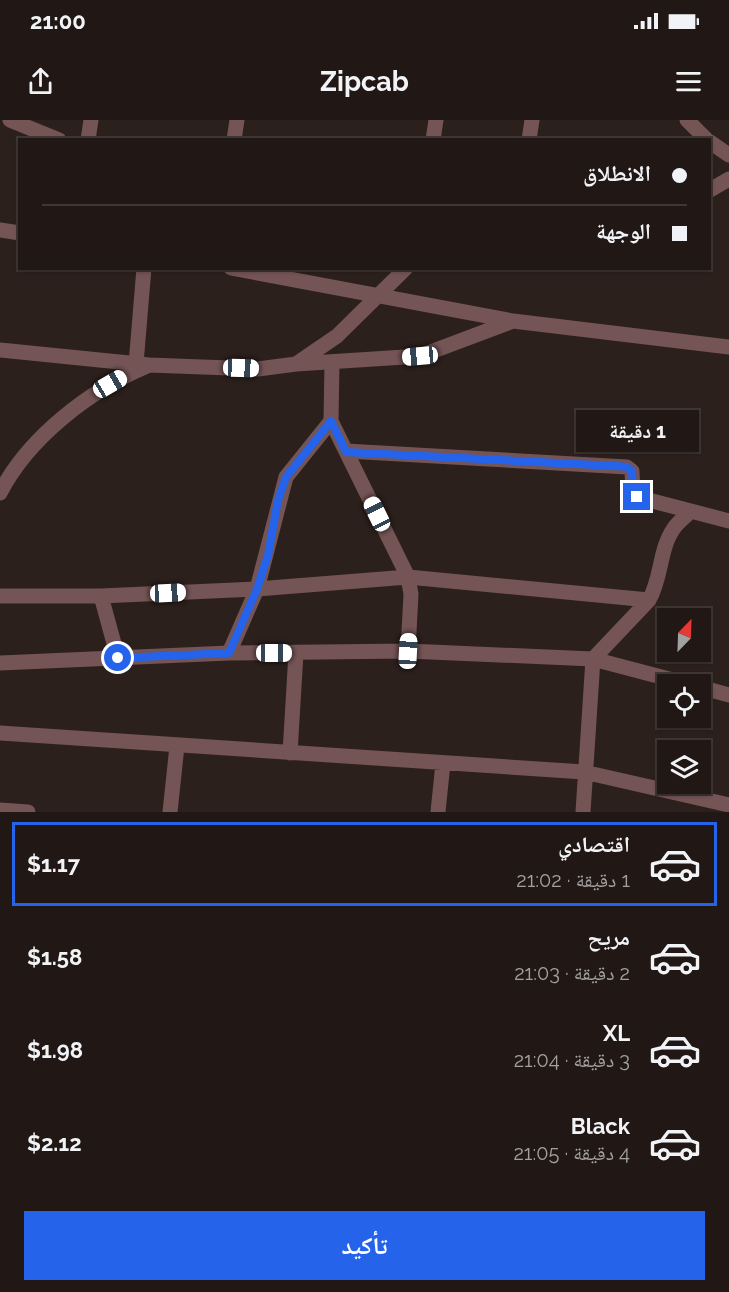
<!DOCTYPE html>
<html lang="ar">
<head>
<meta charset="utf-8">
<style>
  :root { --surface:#211815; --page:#29211e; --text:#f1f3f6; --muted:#a2a0a0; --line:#3e3734; --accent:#2563eb }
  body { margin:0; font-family:Raleway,"Noto Naskh Arabic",sans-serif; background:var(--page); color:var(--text); direction:rtl; height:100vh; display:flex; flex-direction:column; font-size:22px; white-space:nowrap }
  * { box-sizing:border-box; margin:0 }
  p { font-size:20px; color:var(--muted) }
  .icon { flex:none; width:33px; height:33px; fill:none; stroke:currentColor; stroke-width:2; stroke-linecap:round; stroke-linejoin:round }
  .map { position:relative; height:692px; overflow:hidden; direction:ltr }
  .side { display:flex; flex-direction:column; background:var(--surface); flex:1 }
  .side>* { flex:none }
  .banner { position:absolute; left:18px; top:18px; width:693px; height:132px; border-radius:0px; box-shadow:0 2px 4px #0004,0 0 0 2px var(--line); direction:rtl; display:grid; align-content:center; height:132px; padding:0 24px; background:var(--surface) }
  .needle { width:39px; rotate:23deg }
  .fabs { position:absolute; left:657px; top:488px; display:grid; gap:12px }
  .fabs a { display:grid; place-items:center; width:54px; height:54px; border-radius:0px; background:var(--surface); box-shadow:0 2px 4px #0004,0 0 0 2px var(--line); font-size:30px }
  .end { position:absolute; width:27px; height:27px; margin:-14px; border:8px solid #2563eb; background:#fff; box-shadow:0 0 0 3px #fff }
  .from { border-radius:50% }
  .bubble { position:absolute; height:42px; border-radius:0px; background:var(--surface); box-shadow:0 2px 4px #0004,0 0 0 2px var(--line); font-size:20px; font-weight:700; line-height:42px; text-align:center; direction:rtl }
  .car { position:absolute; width:18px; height:36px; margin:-18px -9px; border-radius:8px; box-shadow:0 0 4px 2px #0007; background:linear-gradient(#fff 24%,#345 0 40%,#fff 0 76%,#345 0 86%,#fff 0) }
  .banner b { display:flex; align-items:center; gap:21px; height:57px; font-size:22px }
  .banner b+b { border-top:2px solid var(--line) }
  .banner i { width:15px; height:15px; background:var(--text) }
  ul { padding:10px 0 0; list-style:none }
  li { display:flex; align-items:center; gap:18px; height:84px; margin:0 12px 9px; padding:0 12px; border:3px solid transparent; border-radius:0px }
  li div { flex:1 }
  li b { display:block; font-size:22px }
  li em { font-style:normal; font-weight:700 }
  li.active { border-color:var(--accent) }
  li>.icon { width:54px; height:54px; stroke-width:1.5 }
  .button { display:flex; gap:12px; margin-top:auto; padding:12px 24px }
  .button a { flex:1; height:69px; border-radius:0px; background:var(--accent); color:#fff; font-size:24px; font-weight:700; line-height:69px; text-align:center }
  .status { display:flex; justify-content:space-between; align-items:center; height:42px; padding:0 30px; background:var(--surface); direction:ltr }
  .status svg { height:16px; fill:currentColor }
  header { display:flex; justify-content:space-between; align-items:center; height:78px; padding:0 24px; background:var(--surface); font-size:27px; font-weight:700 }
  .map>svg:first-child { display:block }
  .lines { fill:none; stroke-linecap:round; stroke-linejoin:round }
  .street { stroke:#745455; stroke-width:15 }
  .route { stroke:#2563eb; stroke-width:8 }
</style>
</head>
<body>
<div class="status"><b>21:00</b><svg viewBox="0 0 49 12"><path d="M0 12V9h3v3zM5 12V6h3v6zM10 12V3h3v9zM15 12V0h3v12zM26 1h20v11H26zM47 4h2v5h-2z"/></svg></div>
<header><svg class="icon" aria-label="menu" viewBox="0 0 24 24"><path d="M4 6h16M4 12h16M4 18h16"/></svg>Zipcab<svg class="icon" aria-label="share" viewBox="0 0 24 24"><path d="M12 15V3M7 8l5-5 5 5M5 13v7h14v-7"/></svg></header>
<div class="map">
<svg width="729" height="692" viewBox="0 0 729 692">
  <rect width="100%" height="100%" fill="#2c201c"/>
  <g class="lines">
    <!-- street -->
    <path class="street" d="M10,0l49,20
      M687,0l20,20
      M88,20l3,-20
      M234,20l3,-20
      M433,20l3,-20
      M529,20l3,-20
      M710,22l19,13
      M710,70l19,-11
      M0,110l20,3
      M231,148l282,53 216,26
      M0,230l149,15 109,4 38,-5 124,-8 93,-35
      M332,242l-1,59 77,156 3,17 -3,57
      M136,244l8,-96
      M296,244l41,-28 69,-68
      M346,331l281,16 5,4 1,22 4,4 92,24
      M0,373c28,-55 90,-103 147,-127
      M0,476h101l156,-7 151,-12 241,23
      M101,476l17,62
      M229,533l28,-64 29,-112 45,-56
      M0,543l229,-10 179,-2 185,8 95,25
      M700,567l29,8
      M0,613l584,39 145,33
      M290,633l6,-100
      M0,690l28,2
      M170,692l7,-66
      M438,692l5,-49
      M583,692l10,-153 56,-59c13,-22 10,-51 25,-72 4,-6 11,-11 17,-17"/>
  </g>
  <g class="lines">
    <!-- route -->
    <path class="route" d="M118,538l111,-5 28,-64 11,-34 10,-55 8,-23 45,-56 15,31 270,14 11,1 5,4 1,22 4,4"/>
  </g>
</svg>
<div class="fabs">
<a><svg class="needle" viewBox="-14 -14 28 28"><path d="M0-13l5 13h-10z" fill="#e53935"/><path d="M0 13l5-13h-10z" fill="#a2a0a0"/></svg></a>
<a><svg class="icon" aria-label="locate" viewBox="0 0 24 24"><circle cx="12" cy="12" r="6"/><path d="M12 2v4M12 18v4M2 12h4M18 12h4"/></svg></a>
<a><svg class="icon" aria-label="layers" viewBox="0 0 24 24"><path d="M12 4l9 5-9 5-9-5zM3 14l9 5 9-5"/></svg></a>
</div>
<i class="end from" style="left:118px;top:538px"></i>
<i class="end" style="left:637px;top:377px"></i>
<div class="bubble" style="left:576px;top:290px;width:123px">1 دقيقة</div>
<i class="car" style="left:420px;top:236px;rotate:265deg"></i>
<i class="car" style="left:241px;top:248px;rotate:92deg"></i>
<i class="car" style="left:110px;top:264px;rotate:60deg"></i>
<i class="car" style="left:377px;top:394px;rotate:334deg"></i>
<i class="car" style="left:168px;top:473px;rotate:87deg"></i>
<i class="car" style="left:408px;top:531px;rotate:3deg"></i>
<i class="car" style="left:274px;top:533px;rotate:90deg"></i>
<div class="banner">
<b><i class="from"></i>الانطلاق</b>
<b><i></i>الوجهة</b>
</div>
</div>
<section class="side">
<ul>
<li class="active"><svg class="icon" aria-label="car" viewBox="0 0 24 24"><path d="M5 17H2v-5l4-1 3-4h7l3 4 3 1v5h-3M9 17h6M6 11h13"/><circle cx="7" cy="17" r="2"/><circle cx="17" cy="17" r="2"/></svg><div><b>اقتصادي</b><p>1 دقيقة · 21:02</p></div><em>$1.17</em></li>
<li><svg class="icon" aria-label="car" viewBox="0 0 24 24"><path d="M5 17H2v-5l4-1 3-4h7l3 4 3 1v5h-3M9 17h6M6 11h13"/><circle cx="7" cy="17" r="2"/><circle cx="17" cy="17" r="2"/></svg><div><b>مريح</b><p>2 دقيقة · 21:03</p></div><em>$1.58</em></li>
<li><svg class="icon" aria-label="car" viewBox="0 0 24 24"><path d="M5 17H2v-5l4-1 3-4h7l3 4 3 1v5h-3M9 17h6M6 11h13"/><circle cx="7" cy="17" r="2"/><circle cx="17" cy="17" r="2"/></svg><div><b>XL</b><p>3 دقيقة · 21:04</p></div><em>$1.98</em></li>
<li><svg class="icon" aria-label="car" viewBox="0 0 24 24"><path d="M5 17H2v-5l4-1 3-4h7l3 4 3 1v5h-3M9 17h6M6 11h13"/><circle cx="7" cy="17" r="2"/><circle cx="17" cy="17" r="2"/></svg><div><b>Black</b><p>4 دقيقة · 21:05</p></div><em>$2.12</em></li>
</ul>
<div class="button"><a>تأكيد</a></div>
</section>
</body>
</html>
